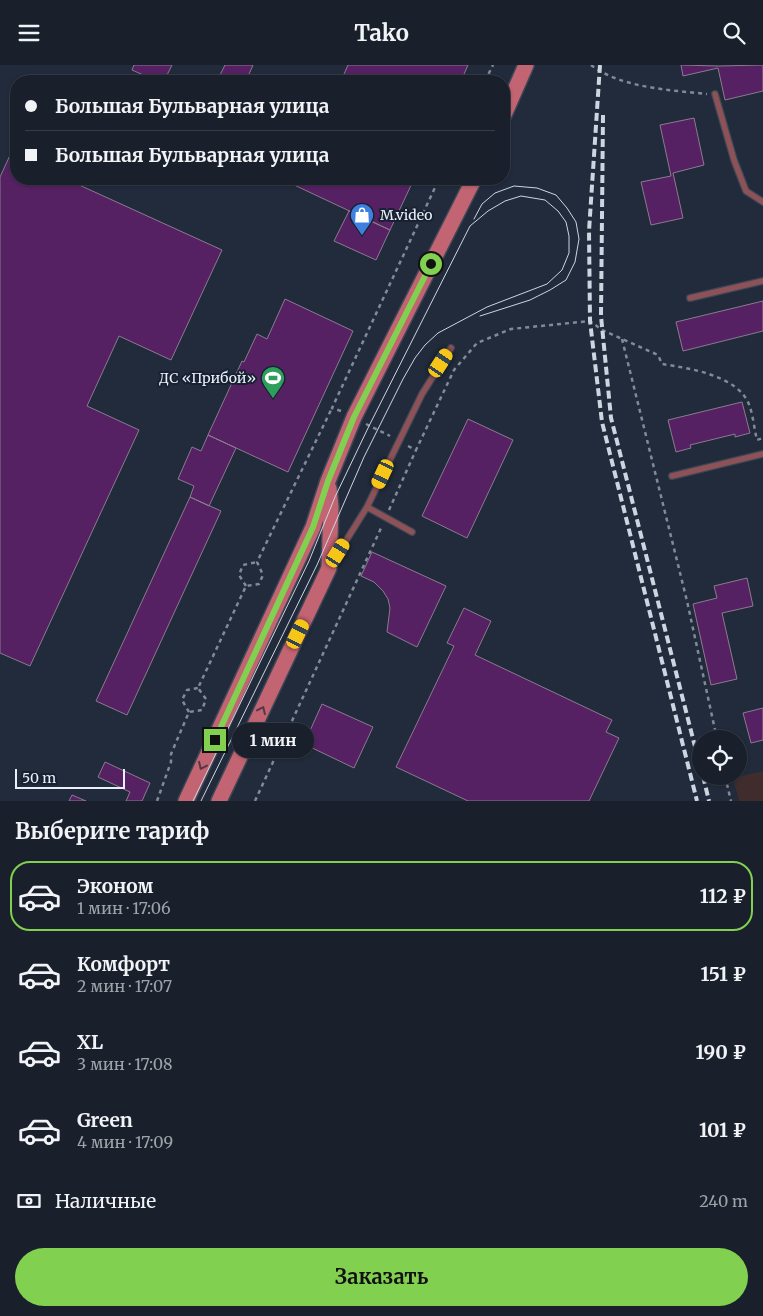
<!DOCTYPE html>
<html lang="ru">
<head>
<meta charset="utf-8">
<style>
  :root { --surface:#19202c; --page:#222834; --text:#f1f3f6; --muted:#9fa3a9; --line:#373e48; --accent:#82d04f }
  body { margin:0; font-family:Merriweather,serif; background:var(--page); color:var(--text); height:100vh; display:flex; flex-direction:column; font-size:19px; white-space:nowrap }
  * { box-sizing:border-box; margin:0 }
  p { font-size:16px; color:var(--muted) }
  .icon { flex:none; width:28px; height:28px; fill:none; stroke:currentColor; stroke-width:2; stroke-linecap:round; stroke-linejoin:round }
  .map { position:relative; height:736px; overflow:hidden }
  .side { display:flex; flex-direction:column; background:var(--surface); flex:1 }
  .side>* { flex:none }
  .guide { position:absolute; left:10px; top:10px; width:500px; height:110px; border-radius:20px; box-shadow:0 1px 4px #0004,0 0 0 1px var(--line); display:grid; align-content:center; height:110px; padding:0 15px; background:var(--surface) }
  .tools { position:absolute; left:692px; top:665px; display:grid; gap:10px }
  .tools a { display:grid; place-items:center; width:55px; height:55px; border-radius:50%; background:var(--surface); box-shadow:0 1px 4px #0004,0 0 0 1px var(--line); font-size:25px }
  .scale { position:absolute; left:15px; bottom:12px; width:110px; box-sizing:border-box; padding-left:5px; border:2px solid #e9f0fb; border-top:0; font-size:14px; line-height:18px; white-space:nowrap; color:#e9f0fb; -webkit-text-stroke:4px #182131; paint-order:stroke }
  .end { position:absolute; width:22px; height:22px; margin:-11px; border:6px solid #82d04f; background:#111; box-shadow:0 0 0 2px #111 }
  .from { border-radius:50% }
  .bubble { position:absolute; height:35px; border-radius:18px; background:var(--surface); box-shadow:0 1px 4px #0004,0 0 0 1px var(--line); font-size:16px; font-weight:700; line-height:35px; text-align:center }
  .car { position:absolute; width:15px; height:30px; margin:-15px -8px; border-radius:6px; box-shadow:0 0 4px 1px #0007; background:linear-gradient(#f5c518 24%,#345 0 40%,#f5c518 0 76%,#345 0 86%,#f5c518 0) }
  .guide b { display:flex; align-items:center; gap:18px; height:48px; font-size:19px }
  .guide b+b { border-top:1px solid var(--line) }
  .guide i { width:12px; height:12px; background:var(--text) }
  ul { padding:0; list-style:none }
  li { display:flex; align-items:center; gap:15px; height:70px; margin:0 10px 8px; padding:0 5px; border:2px solid transparent; border-radius:20px }
  li div { flex:1 }
  li b { display:block; font-size:19px }
  li em { font-style:normal; font-weight:700 }
  li.on { border-color:var(--accent) }
  li>.icon { width:45px; height:45px; stroke-width:1.5 }
  h2 { padding:0 15px; font-size:22px; line-height:60px }
  .pay { display:flex; align-items:center; gap:12px; height:55px; padding:0 15px; font-size:19px }
  .pay p { margin-inline-start:auto }
  .primary-button { display:flex; gap:10px; margin-top:auto; padding:10px 15px }
  .primary-button a { flex:1; height:58px; border-radius:30px; background:var(--accent); color:#111; font-size:20px; font-weight:700; line-height:58px; text-align:center }
  header { display:flex; justify-content:space-between; align-items:center; height:65px; padding:0 15px; background:var(--surface); font-size:22px; font-weight:700 }
  .map>svg:first-child { display:block }
  .education { fill:#402c2c }
  .building { fill:#562163; stroke:#8a7b8e }
  .lines { fill:none; stroke-linecap:round; stroke-linejoin:round }
  .lane-casing { stroke:#3d4756; stroke-width:8 }
  .secondary-casing { stroke:#3d4756; stroke-width:18 }
  .path { stroke:#828a98; stroke-width:2.5; stroke-dasharray:4 4; stroke-linecap:butt }
  .lane { stroke:#8d5158; stroke-width:5.5 }
  .secondary { stroke:#c36472; stroke-width:15 }
  .tram { stroke:#cdd5e1; stroke-width:1 }
  .rail { stroke:#cdd5e1; stroke-width:4; stroke-dasharray:8 4; stroke-linecap:butt }
  .oneway { stroke:#543848 }
  .route { stroke:#82d04f; stroke-width:6 }
  .labels { text-anchor:middle; dominant-baseline:central; stroke-width:4; stroke-linejoin:round; paint-order:stroke }
  .poi-label { font-size:14px; fill:#e9f0fb; stroke:#182131; text-anchor:start }
</style>
</head>
<body>
<header><svg class="icon" aria-label="menu" viewBox="0 0 24 24"><path d="M4 6h16M4 12h16M4 18h16"/></svg>Tako<svg class="icon" aria-label="search" viewBox="0 0 24 24"><circle cx="10" cy="10" r="6"/><path d="M15 15l6 6"/></svg></header>
<div class="map">
<svg width="763" height="736" viewBox="0 0 763 736">
  <rect width="100%" height="100%" fill="#212b3b"/>
  <!-- education -->
  <path class="education" d="M763,706v30h-24l-6,-23z"/>
  <!-- building -->
  <path class="building" d="M134,0h38l-8,16h-7l-25,-11z
    M225,0h28l-7,16h-29z
    M348,0h120l-7,16h-120z
    M681,0l37,1 45,-1v26l-38,9 -7,-32 -35,8z
    M694,53l10,47 -31,8 10,45 -32,7 -10,-43 30,-6 -11,-51z
    M11,88l5,3v23h50l156,71 -51,110 -52,-24 -32,70 52,24 -109,236 -30,-13v-476z
    M294,114h120l-24,51 -98,-46z
    M349,146l41,19 -14,30 -42,-19z
    M285,234l68,32 -65,141 -80,-37 34,-74 2,1 13,-28 10,5z
    M763,236v30l-80,20 -7,-29z
    M742,337l8,31 -15,4v-3l-45,11 1,3 -15,4 -8,-32z
    M468,354l45,21 -46,98 -45,-22z
    M208,370l28,13 -27,58 -19,-9 4,-11 -16,-7 14,-32 9,4z
    M190,432l31,14 -94,204 -31,-14z
    M372,487l74,34 -29,61 -30,-15 3,-24 -2,-9 -5,-8 -9,-9 -13,-6z
    M747,513l6,28 -31,7 15,66 -26,6 -18,-81 24,-6 -3,-12z
    M464,543l27,13 -16,34 137,65 -6,12 13,6 -30,63h-121l-72,-34 58,-121 -7,-3z
    M322,639l51,23 -19,41 -50,-24z
    M763,643v32l-12,3 -8,-30z
    M105,697l45,21 -8,18h-16l4,-9 -32,-15z
    M72,730l14,6h-17z"/>
  <g class="lines">
    <!-- lane casing -->
    <g class="lane-casing">
      <path id="lane" d="M715,29l19,66 12,31 17,11
        M690,233l73,-17
        M672,411l91,-22
        M367,442l45,25
        M334,495l33,-53 55,-113 29,-46"/>
    </g>
    <!-- secondary casing -->
    <g class="secondary-casing">
      <path id="secondary" d="M504,50l22,-50
        M186,736l127,-274 15,-46 26,-64 120,-238
        M219,736l110,-233 2,-61 -2,-19"/>
    </g>
    <!-- path -->
    <path class="path" d="M591,0c30,23 79,25 116,29
      M485,16l8,-16
      M504,75l5,-11
      M622,274l65,262 30,138
      M341,346l-9,-3 107,-229
      M366,359l24,12
      M408,381l8,4 38,-80 23,-27 34,-14 79,-8 12,9 56,25 4,9c26,4 73,11 86,38 5,11 6,26 9,38l6,-2
      M389,445l27,-60
      M246,521l-7,-11 4,-10 14,-3
      M189,647l-7,-12 5,-10 11,-2
      M725,711l6,25
      M157,736l14,-39v-8l18,-42 13,-2 4,-11 -8,-11 48,-102 13,-2 4,-9 -6,-13 75,-154
      M255,736l127,-275"/>
    <!-- lane -->
    <use href="#lane" class="lane"/>
    <!-- secondary -->
    <use href="#secondary" class="secondary"/>
    <!-- tram -->
    <path class="tram" d="M474,154l8,-15 13,-11 19,-7 23,2 19,7 11,13 9,14 3,17 -4,23 -9,18 -16,10 -20,10 -50,16
      M193,736l116,-240 26,-64 34,-71 101,-200 18,-15 17,-10 16,-5 24,4 13,11 8,11 3,14v17l-7,17 -15,14 -60,23 -49,26 -13,12 -10,13 -12,21 -39,78 -47,108 -116,236"/>
    <!-- rail -->
    <path class="rail" d="M600,0l-11,166 1,90 12,101 95,379
      M603,50l-2,201 10,102 90,352
      M703,711l6,25"/>
  </g>
  <!-- one-way arrows -->
  <defs><path id="oneway-chevron" d="M-2-3.5L2.5 0L-2 3.5" fill="none" stroke-width="1.6" stroke-linecap="round" stroke-linejoin="round" transform="scale(1.25)"/></defs>
  <g class="oneway">
    <use href="#oneway-chevron" transform="translate(262 645) rotate(-65)"/>
    <use href="#oneway-chevron" transform="translate(202 701) rotate(115)"/>
  </g>
  <g class="lines">
    <!-- route -->
    <path class="route" d="M215,675l98,-213 15,-46 26,-64 77,-153"/>
  </g>
  <!-- icons -->
  <defs>
    <g id="shop-pin" transform="scale(1.25)"><path d="M0 17L-7.5 6A9.5 9.5 0 1 1 7.5 6Z" fill="#3f7fe0" stroke="#182131"/><path d="M-5-2.5h2.3a2.7 3.5 0 0 1 5.4 0H5L5.5 6h-11ZM-1.5-2.5h3a1.5 2.3 0 0 0-3 0Z" fill="#fff"/></g>
    <g id="stadium-pin" transform="scale(1.25)"><path d="M0 17L-7.5 6A9.5 9.5 0 1 1 7.5 6Z" fill="#2e9e5b" stroke="#182131"/><path d="M0-5a6.5 5 0 1 0 0 10a6.5 5 0 1 0 0-10ZM-3.5-1.8h7v3.6h-7Z" fill="#fff"/></g>
  </defs>
  <g fill-rule="evenodd">
    <use href="#shop-pin" x="362" y="150"/>
    <use href="#stadium-pin" x="273" y="313"/>
  </g>
  <g class="labels">
    <!-- poi labels -->
    <g class="poi-label">
      <text x="380" y="150">M.video</text>
      <text x="256" y="313" text-anchor="end">ДC «Прибой»</text>
    </g>
  </g>
</svg>
<div class="tools">
<a><svg class="icon" aria-label="locate" viewBox="0 0 24 24"><circle cx="12" cy="12" r="6"/><path d="M12 2v4M12 18v4M2 12h4M18 12h4"/></svg></a>
</div>
<div class="scale">50 m</div>
<i class="end from" style="left:431px;top:199px"></i>
<i class="end" style="left:215px;top:675px"></i>
<div class="bubble" style="left:232px;top:658px;width:82px">1 мин</div>
<i class="car" style="left:441px;top:298px;rotate:33deg"></i>
<i class="car" style="left:383px;top:409px;rotate:205deg"></i>
<i class="car" style="left:338px;top:488px;rotate:32deg"></i>
<i class="car" style="left:298px;top:569px;rotate:26deg"></i>
<div class="guide">
<b><i class="from"></i>Большая Бульварная улица</b>
<b><i></i>Большая Бульварная улица</b>
</div>
</div>
<section class="side">
<h2>Выберите тариф</h2>
<ul>
<li class="on"><svg class="icon" aria-label="car" viewBox="0 0 24 24"><path d="M5 17H2v-5l4-1 3-4h7l3 4 3 1v5h-3M9 17h6M6 11h13"/><circle cx="7" cy="17" r="2"/><circle cx="17" cy="17" r="2"/></svg><div><b>Эконом</b><p>1 мин · 17:06</p></div><em>112 ₽</em></li>
<li><svg class="icon" aria-label="car" viewBox="0 0 24 24"><path d="M5 17H2v-5l4-1 3-4h7l3 4 3 1v5h-3M9 17h6M6 11h13"/><circle cx="7" cy="17" r="2"/><circle cx="17" cy="17" r="2"/></svg><div><b>Комфорт</b><p>2 мин · 17:07</p></div><em>151 ₽</em></li>
<li><svg class="icon" aria-label="car" viewBox="0 0 24 24"><path d="M5 17H2v-5l4-1 3-4h7l3 4 3 1v5h-3M9 17h6M6 11h13"/><circle cx="7" cy="17" r="2"/><circle cx="17" cy="17" r="2"/></svg><div><b>XL</b><p>3 мин · 17:08</p></div><em>190 ₽</em></li>
<li><svg class="icon" aria-label="car" viewBox="0 0 24 24"><path d="M5 17H2v-5l4-1 3-4h7l3 4 3 1v5h-3M9 17h6M6 11h13"/><circle cx="7" cy="17" r="2"/><circle cx="17" cy="17" r="2"/></svg><div><b>Green</b><p>4 мин · 17:09</p></div><em>101 ₽</em></li>
</ul>
<div class="pay"><svg class="icon" aria-label="cash" viewBox="0 0 24 24"><path d="M3 7h18v10H3z"/><circle cx="12" cy="12" r="2"/></svg>Наличные<p>240 m</p></div>
<div class="primary-button"><a>Заказать</a></div>
</section>
</body>
</html>
